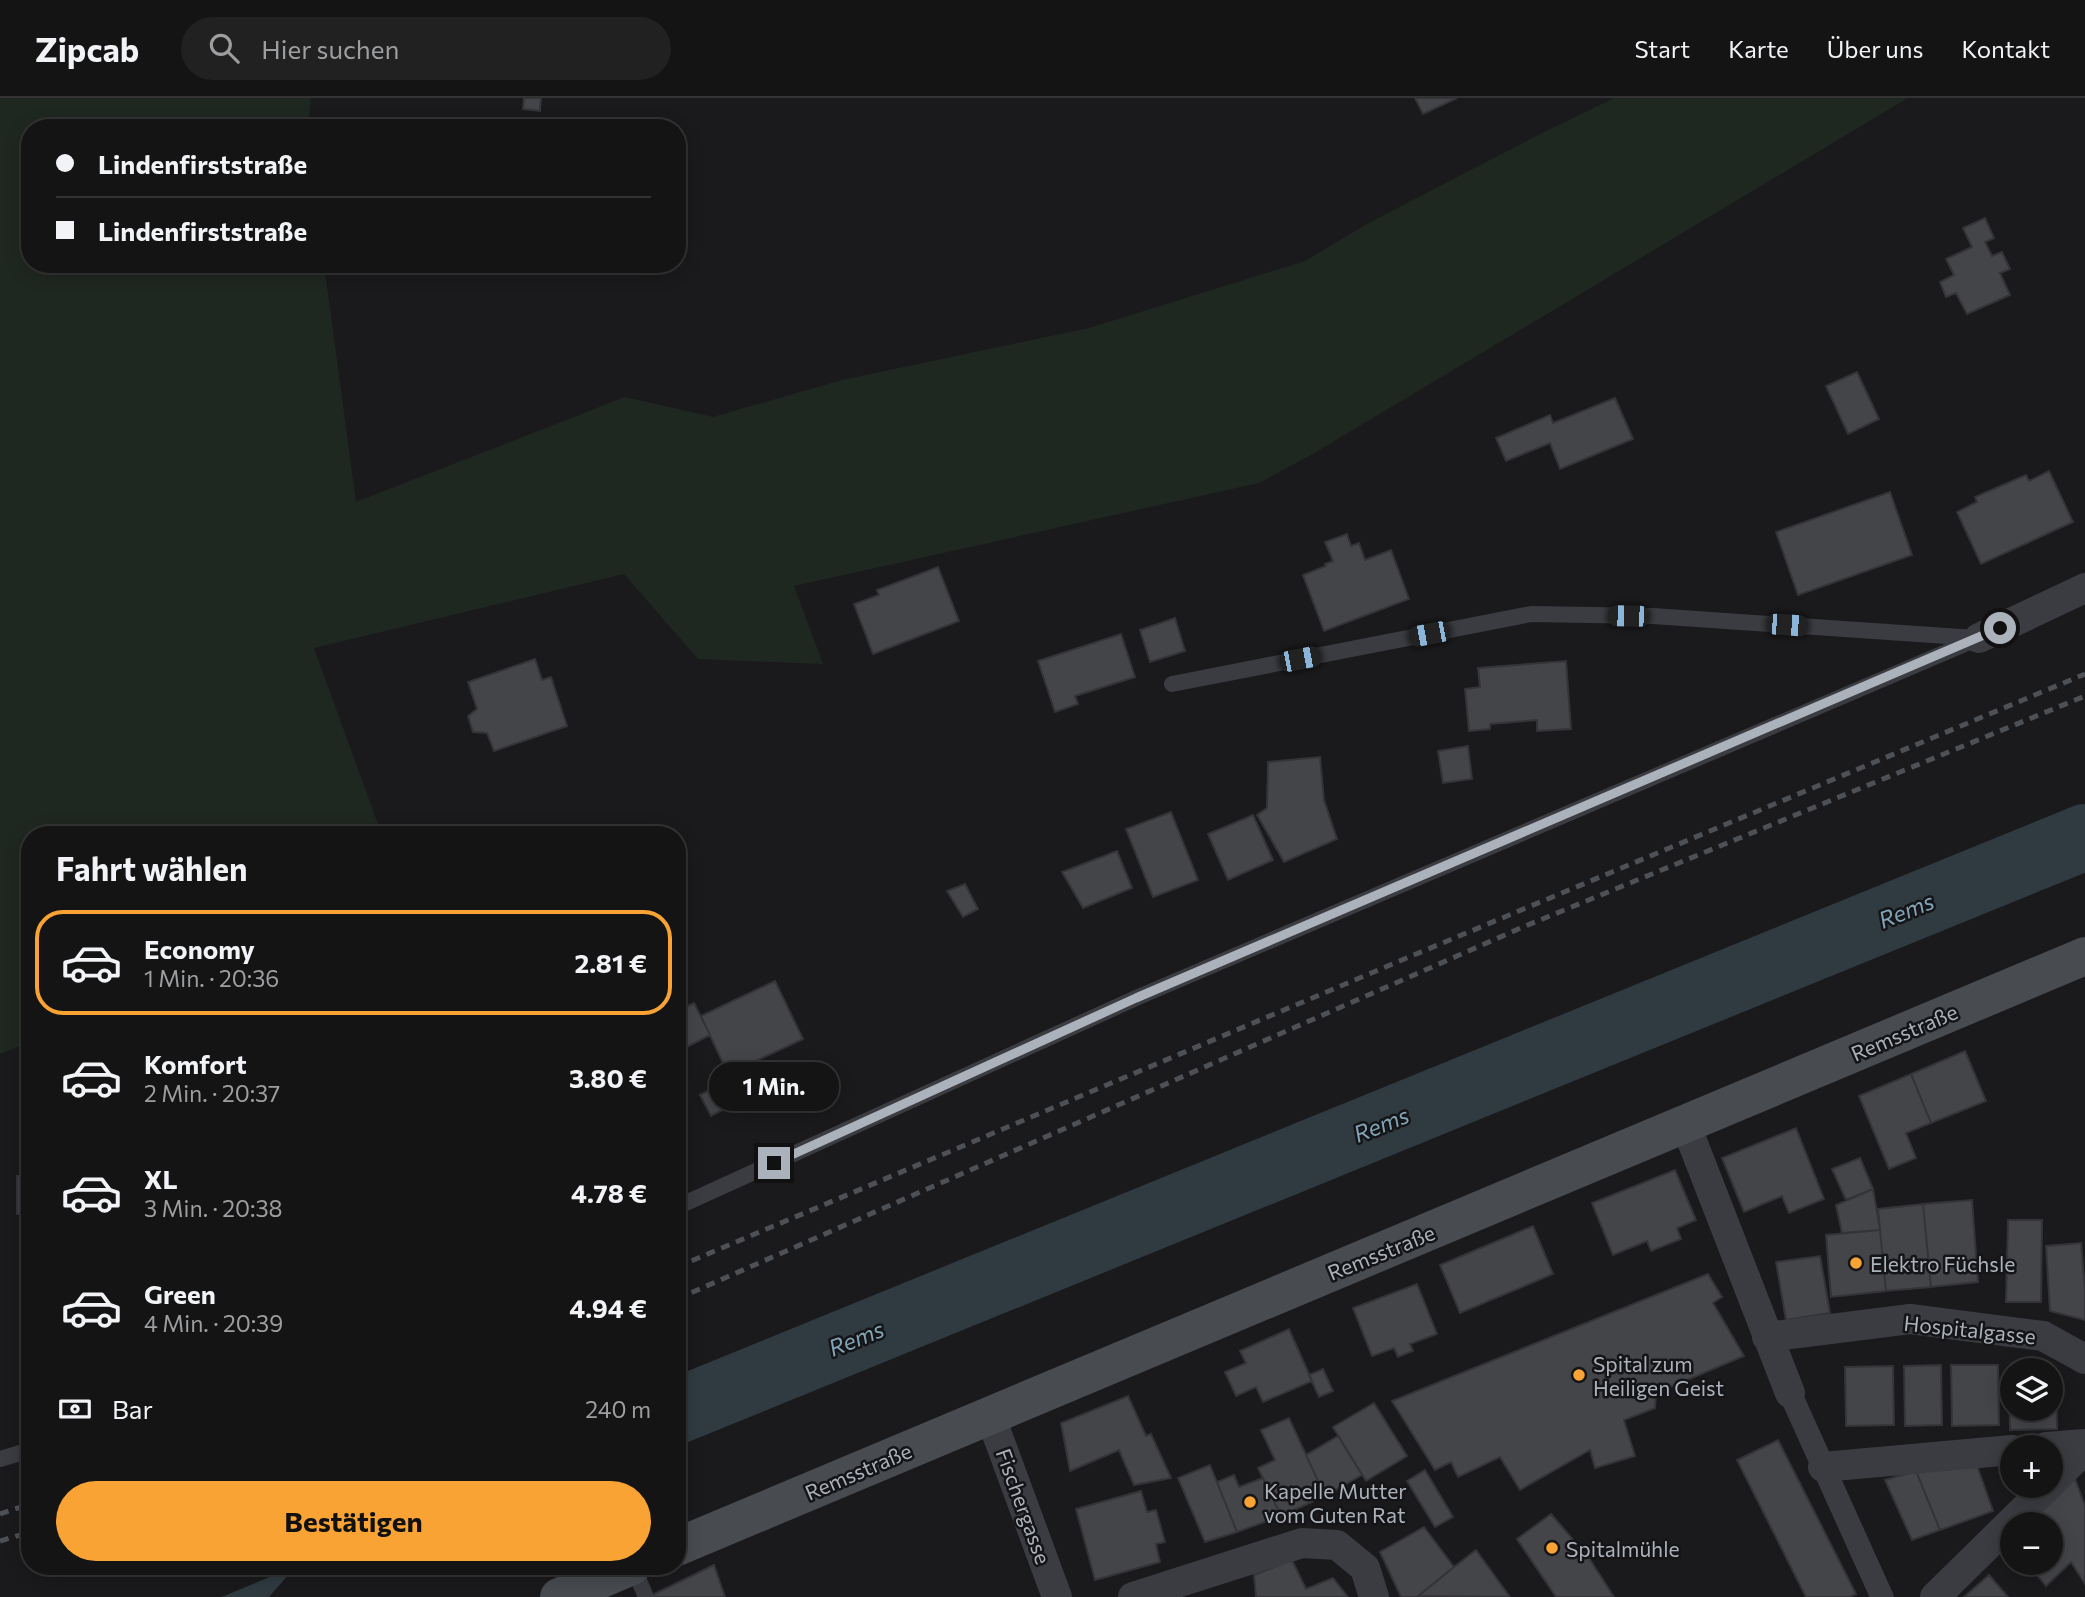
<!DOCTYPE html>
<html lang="de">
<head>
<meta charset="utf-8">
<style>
  :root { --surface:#141415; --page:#212122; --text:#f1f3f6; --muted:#9d9ea0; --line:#333334; --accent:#f9a335 }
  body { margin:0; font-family:Commissioner,sans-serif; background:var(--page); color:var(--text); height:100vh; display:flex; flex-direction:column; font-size:26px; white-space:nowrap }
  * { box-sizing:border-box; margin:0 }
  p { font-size:23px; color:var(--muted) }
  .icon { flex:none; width:38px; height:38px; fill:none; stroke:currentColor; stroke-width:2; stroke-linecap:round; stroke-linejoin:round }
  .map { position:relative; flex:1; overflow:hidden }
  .drawer { position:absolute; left:21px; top:728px; width:665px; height:749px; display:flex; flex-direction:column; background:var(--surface); border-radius:28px; box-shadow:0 4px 18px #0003,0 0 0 2px var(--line) }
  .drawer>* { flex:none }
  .guide { position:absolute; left:21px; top:21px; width:665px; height:154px; border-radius:28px; box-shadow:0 4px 18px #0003,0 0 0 2px var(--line); display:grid; align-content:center; height:154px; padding:0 35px; background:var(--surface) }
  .tools { position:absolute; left:2000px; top:1260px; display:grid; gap:14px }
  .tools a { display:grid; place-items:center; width:63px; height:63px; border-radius:50%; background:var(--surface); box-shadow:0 4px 18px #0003,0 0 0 2px var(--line); font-size:35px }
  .end { position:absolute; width:32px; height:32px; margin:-16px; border:9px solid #acb2bc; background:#111; box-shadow:0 0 0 4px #111 }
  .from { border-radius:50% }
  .bubble { position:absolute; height:49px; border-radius:24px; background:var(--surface); box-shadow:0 4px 18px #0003,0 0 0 2px var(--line); font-size:23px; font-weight:700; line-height:49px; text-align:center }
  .car { position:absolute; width:21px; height:42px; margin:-21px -10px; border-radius:9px; box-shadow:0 0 5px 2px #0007; background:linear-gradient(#222 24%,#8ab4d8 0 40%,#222 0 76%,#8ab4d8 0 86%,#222 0) }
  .guide b { display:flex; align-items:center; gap:24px; height:66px; font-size:26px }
  .guide b+b { border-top:2px solid var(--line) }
  .guide i { width:18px; height:18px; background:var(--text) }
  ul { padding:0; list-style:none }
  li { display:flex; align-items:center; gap:21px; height:105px; margin:0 14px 10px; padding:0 21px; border:4px solid transparent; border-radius:28px }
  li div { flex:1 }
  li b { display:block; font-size:26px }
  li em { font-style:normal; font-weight:700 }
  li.selected { border-color:var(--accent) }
  li>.icon { width:63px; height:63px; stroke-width:1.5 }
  h2 { padding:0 35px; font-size:32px; line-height:84px }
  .pay { display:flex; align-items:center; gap:18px; height:77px; padding:0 35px; font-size:26px }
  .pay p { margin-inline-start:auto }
  .action { display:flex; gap:14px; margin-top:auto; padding:14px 35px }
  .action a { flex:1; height:80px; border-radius:42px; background:var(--accent); color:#111; font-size:28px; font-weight:700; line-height:80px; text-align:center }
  header { display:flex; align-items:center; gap:42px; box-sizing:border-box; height:98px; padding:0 35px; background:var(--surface); border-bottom:2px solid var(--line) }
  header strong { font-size:33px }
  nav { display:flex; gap:38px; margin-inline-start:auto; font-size:24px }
  .search { width:490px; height:63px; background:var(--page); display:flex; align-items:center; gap:18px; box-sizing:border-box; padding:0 24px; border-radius:38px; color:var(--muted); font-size:26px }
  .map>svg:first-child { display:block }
  .green { fill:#1f2820 }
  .water { fill:#2f3b41 }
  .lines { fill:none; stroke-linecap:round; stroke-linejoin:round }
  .river { stroke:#2f3b41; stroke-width:66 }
  .building { fill:#444549; stroke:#343438; stroke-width:2 }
  .service { stroke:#3a3c41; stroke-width:16 }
  .pedestrian { stroke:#3a3c41; stroke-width:23 }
  .minor { stroke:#3a3c41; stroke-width:30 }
  .secondary { stroke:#484c51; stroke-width:38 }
  .rail { stroke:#4d5156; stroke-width:5; stroke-dasharray:9 7; stroke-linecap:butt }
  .route { stroke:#acb2bc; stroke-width:9 }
  .poi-dot { fill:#f9a335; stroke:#151517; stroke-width:2.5 }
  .labels { text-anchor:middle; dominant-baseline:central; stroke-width:5; stroke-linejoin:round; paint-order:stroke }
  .street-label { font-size:21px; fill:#acb2bc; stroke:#151517 }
  .poi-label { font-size:21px; fill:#acb2bc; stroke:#151517; text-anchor:start }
  .water-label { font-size:23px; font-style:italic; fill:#82a4b8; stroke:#151517 }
</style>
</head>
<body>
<header>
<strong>Zipcab</strong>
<div class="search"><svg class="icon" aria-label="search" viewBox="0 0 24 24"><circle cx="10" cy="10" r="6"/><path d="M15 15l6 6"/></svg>Hier suchen</div>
<nav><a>Start</a><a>Karte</a><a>Über uns</a><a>Kontakt</a></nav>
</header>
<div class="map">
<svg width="2085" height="1499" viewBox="0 0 2085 1499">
  <rect width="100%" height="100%" fill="#1a1a1c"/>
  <!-- green -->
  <path class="green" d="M0,0h311l-3,30h-278v136h294l32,238 269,-105 88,20 129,-37 247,-52 216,-67 62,-37 169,-88 78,-38h294l-597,357 -52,28 -465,103 29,78 -125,-5 -74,-85 -310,74 68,187h-352v207l-30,12z"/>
  <!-- water -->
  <path class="water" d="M296,1468l-27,31h-48l3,-1z"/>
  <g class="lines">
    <!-- river -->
    <path class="river" d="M677,1313l1408,-574"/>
  </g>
  <!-- building -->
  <path class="building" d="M524,0h17l-1,13 -17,-2z
    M1415,0h42l-34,16z
    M1985,120l9,20 -9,4 7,14 10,-4 8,17 -10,4 10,22 -43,19 -11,-21 -10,4 -6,-15 14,-7 -8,-16 26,-12 -9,-19z
    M1857,274l22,47 -31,15 -22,-48z
    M1615,300l18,41 -73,30 -10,-26 -44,18 -10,-23 54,-23 3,8z
    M2049,373l24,51 -92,42 -24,-52 20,-10 -2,-5 51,-22 3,6z
    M1890,394l22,63 -114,40 -22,-63z
    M1347,436l4,12 8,-3 6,17 26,-10 18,49 -85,32 -21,-56 23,-9 -1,-2 8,-3 -8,-19z
    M938,469l21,54 -86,33 -19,-50 25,-9 -2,-5z
    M1175,520l10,33 -35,11 -10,-32z
    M1121,536l14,43 -60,19 3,8 -23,8 -17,-51z
    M535,561l7,21 9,-3 16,49 -73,25 -7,-18 -14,-1 -5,-16 9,-7 -9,-27z
    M1566,563l5,68 -34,2v-11l-47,4v5l-21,2 -4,-42 15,-2 -2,-19z
    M1468,648l4,33 -29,4 -5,-32z
    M1320,659l4,43 13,39 -53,23 -27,-47 10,-7 1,-46z
    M1171,714l27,68 -45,17 -27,-68z
    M1253,717l20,45 -45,20 -20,-46z
    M1117,753l15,37 -49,20 -21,-36z
    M965,786l13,25 -15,8 -16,-26z
    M775,883l28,58 -75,35 -27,-58z
    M694,905l16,32 -33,17v-41z
    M1965,953l21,50 -55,22 -20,-49z
    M1911,976l20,49 -25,10 10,25 -27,11 -30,-73z
    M715,989l11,21 -15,8 -11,-21z
    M1796,1030l28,71 -35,14 -7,-17 -38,16 -22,-54z
    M1860,1060l13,31 -27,11 -14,-31z
    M1675,1072l21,50 -19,8 4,11 -30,12 -4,-10 -34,14 -21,-52z
    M17,1078h13v66v-28h-13z
    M1873,1091l7,41 -38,3 -6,-28z
    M1972,1102l6,82 -47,5 -8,-83z
    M1923,1106l8,83 -45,4 -8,-82z
    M2008,1122h34l-1,82h-35z
    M1533,1128l20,48 -93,39 -20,-48z
    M1880,1132l6,61 -55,6 -5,-62z
    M2081,1145l4,46v31l-35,-9 -4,-65z
    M1820,1158l10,57 -44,7 -10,-58z
    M1708,1176l14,23 -9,6 31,53 -88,37 -1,15 -31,12 11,36 -40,12 -5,-18 -70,40 -20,-33 -42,20 -7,-15 -16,8 -43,-69z
    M1417,1186l20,50 -27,10 3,7 -15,6 -4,-9 -22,8 -19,-48z
    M1289,1231l23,52 -49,21 -7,-15 -20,9 -11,-24 21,-9 -6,-12z
    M1941,1267l1,60 -37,1 -1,-60z
    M1951,1267h47l1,60 -47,1z
    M1893,1268l1,59 -48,1 -1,-59z
    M1323,1271l10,22 -14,6 -10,-22z
    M2051,1274h5l1,57 -47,1 -1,-57h3v36h39z
    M1128,1298l18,40 5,-2 20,44 -37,7 -15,-35 -49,21 -9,-48z
    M1374,1305l33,53 -41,25 -33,-54z
    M1289,1320l36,78 -44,20 -23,-48 17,-8 -14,-30z
    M1338,1338l24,39 -37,21 -19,-41z
    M1778,1342l78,154 -6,3h-44l-69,-137z
    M1976,1365l17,48 -53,19 -24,-59z
    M1210,1367l27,67 -32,10 -27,-64z
    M1425,1372l28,47 -18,10 -28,-46z
    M1916,1373l24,59 -28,10 -27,-60z
    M1234,1377l5,12 24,-9 18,38 -44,16 -20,-50z
    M2074,1378l11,30v78l-14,-22 -25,24 -19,-23h24v-39h-27z
    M1141,1393l6,21 9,-2 9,32 -9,2 4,18 -65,18 -19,-71z
    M1551,1416l38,44 25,39h-58l-39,-58z
    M1424,1429l30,40 -37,30h-16l-21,-45z
    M1476,1452l34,47 -92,-1 36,-29z
    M1292,1462l14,29 27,-11 15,19h-92l-2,-22z
    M714,1467l11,32h-77z
    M1989,1477l19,22h-44z"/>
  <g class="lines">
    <!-- service -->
    <path class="service" d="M1172,586l359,-70 122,2 323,22
      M677,1109l459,-209 843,-360
      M0,1361l30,-9
      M633,1468l13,31"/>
    <!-- pedestrian -->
    <path class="pedestrian" d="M1790,1295l92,204"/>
    <!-- minor -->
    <path class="minor" d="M1979,540l106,-50
      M1685,1025l105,270
      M1767,1239l143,-18 133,17 42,23
      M990,1317l67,182
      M2046,1349l39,-3
      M1823,1369l189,-17
      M2051,1385l34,-34
      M1133,1499l169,-54 35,2 28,23 9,29
      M1935,1499l113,-111"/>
    <!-- secondary -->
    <path class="secondary" d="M677,1449l1408,-591
      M559,1499l73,-31"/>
    <!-- rail -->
    <path class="rail" d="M677,1169l732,-310 676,-283
      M677,1201l846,-372 562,-231
      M0,1416l30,-10
      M0,1443l30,-9"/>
  </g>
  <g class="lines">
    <!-- route -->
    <path class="route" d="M774,1065l362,-165 864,-370"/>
  </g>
  <!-- markers -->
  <g class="poi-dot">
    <circle cx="1856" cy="1165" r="7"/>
    <circle cx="1579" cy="1277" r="7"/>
    <circle cx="1250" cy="1404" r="7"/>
    <circle cx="1552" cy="1450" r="7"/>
  </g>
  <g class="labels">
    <!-- street labels -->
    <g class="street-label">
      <text transform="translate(1904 934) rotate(-23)">Remsstraße</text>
      <text transform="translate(1381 1154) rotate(-22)">Remsstraße</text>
      <text transform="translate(1970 1231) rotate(6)">Hospitalgasse</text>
      <text transform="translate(858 1373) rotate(-23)">Remsstraße</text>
      <text transform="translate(1024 1408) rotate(70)">Fischergasse</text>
    </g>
    <!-- poi labels -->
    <g class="poi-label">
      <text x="1870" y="1165">Elektro Füchsle</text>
      <text x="1593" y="1265">Spital zum<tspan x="1593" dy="24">Heiligen Geist</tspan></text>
      <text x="1264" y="1392">Kapelle Mutter<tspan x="1264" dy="24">vom Guten Rat</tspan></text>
      <text x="1566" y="1450">Spitalmühle</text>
    </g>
    <!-- water labels -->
    <g class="water-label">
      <text transform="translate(1906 812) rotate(-22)">Rems</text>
      <text transform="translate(1381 1026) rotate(-22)">Rems</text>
      <text transform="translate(856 1240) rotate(-22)">Rems</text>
    </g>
  </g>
</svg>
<div class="tools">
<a><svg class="icon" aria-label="layers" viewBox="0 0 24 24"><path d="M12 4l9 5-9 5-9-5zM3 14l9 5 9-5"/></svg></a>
<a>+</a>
<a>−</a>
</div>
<i class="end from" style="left:2000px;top:530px"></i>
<i class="end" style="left:774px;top:1065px"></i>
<div class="bubble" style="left:709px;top:964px;width:130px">1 Min.</div>
<i class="car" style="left:1628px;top:518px;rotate:271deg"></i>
<i class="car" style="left:1787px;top:527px;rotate:94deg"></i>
<i class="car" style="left:1429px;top:536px;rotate:259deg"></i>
<i class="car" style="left:1300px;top:561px;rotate:79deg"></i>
<div class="guide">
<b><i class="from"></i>Lindenfirststraße</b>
<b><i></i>Lindenfirststraße</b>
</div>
<section class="drawer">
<h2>Fahrt wählen</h2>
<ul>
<li class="selected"><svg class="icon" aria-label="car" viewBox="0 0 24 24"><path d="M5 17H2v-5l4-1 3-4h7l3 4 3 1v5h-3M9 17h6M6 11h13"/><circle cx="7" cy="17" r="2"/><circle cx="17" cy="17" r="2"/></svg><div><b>Economy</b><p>1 Min. · 20:36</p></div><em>2.81 €</em></li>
<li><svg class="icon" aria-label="car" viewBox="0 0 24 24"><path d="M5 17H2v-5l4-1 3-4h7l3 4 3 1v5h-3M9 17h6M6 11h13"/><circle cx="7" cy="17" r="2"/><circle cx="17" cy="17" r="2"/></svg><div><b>Komfort</b><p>2 Min. · 20:37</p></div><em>3.80 €</em></li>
<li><svg class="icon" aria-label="car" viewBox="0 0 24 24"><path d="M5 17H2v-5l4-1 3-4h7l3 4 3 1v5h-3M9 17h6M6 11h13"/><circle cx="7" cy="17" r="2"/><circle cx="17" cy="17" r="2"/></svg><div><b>XL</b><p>3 Min. · 20:38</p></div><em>4.78 €</em></li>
<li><svg class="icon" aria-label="car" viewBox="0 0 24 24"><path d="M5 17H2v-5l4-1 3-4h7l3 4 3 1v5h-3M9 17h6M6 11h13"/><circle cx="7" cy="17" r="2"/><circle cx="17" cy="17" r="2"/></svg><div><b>Green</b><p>4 Min. · 20:39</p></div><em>4.94 €</em></li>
</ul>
<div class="pay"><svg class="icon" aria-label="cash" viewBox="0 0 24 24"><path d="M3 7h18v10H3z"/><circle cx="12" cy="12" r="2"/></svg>Bar<p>240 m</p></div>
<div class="action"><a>Bestätigen</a></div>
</section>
</div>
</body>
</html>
